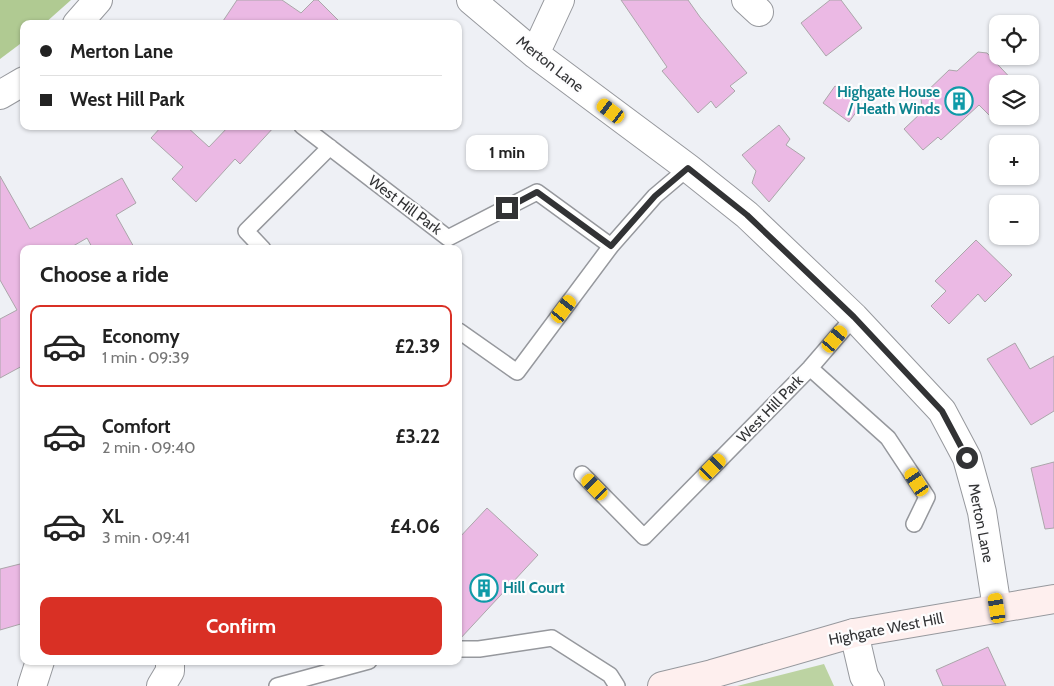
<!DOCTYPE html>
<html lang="en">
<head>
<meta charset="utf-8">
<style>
  :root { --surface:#fff; --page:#f6f6f6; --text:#222; --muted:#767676; --line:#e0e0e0; --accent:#d93025 }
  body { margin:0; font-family:Cabin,sans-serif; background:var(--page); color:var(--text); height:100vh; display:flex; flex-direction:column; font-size:19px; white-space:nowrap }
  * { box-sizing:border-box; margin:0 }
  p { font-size:16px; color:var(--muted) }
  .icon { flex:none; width:28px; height:28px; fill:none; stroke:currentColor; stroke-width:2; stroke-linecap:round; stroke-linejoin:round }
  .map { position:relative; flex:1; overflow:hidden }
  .drawer { position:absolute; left:20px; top:245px; width:442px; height:420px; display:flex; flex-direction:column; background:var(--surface); border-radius:10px; box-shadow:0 1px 4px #0004 }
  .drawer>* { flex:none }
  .top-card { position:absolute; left:20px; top:20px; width:442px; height:110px; border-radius:10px; box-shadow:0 1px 4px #0004; display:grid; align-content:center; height:110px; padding:0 20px; background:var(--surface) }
  .buttons { position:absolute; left:989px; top:15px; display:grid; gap:10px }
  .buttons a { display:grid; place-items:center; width:50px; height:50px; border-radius:10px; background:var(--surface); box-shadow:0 1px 4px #0004; font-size:25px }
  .end { position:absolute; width:22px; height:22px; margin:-11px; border:6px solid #323335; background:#fff; box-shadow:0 0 0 2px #fff }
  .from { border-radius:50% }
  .bubble { position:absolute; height:35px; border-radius:10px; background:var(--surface); box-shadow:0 1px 4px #0004; font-size:16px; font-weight:700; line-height:35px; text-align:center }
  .car { position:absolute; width:15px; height:30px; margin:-15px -8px; border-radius:6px; box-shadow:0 0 4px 1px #0007; background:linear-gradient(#f5c518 24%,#345 0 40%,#f5c518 0 76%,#345 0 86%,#f5c518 0) }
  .top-card b { display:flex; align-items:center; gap:18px; height:48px; font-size:19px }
  .top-card b+b { border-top:1px solid var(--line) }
  .top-card i { width:12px; height:12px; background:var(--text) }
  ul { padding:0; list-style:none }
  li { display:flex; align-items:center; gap:15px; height:82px; margin:0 10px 8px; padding:0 10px; border:2px solid transparent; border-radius:10px }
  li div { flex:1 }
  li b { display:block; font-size:19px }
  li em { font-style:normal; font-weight:700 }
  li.selected { border-color:var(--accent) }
  li>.icon { width:45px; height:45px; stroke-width:1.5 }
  h2 { padding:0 20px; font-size:22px; line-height:60px }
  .action { display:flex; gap:10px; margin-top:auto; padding:10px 20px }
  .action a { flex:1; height:58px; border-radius:10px; background:var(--accent); color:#fff; font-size:20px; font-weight:700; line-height:58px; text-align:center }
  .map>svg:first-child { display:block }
  .green { fill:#bcd3a2 }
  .forest { fill:#b0ca92 }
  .building { fill:#ebb9e4; stroke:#aba6aa }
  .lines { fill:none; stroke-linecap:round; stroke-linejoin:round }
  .lane-casing { stroke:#96989d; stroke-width:18 }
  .street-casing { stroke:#96989d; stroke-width:30 }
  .secondary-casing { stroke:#96989d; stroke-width:30 }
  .lane { stroke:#fff; stroke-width:15 }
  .street { stroke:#fff; stroke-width:28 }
  .secondary { stroke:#feefee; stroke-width:28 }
  .route { stroke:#323335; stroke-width:6 }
  .labels { text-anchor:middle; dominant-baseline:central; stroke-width:4.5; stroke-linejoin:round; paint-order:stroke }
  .street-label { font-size:15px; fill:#323335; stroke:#fdfdfe }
  .culture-label { font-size:15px; font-weight:bold; fill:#0d838f; stroke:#fdfdfe; text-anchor:end }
</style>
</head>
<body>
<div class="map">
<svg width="1054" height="686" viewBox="0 0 1054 686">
  <rect width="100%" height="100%" fill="#eef0f5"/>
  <!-- green -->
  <path class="green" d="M824,664l10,22h-97z"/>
  <!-- forest -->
  <path class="forest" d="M0,0h71l-27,24h-20v17l-24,18z"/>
  <!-- building -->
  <path class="building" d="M237,0h45l19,13 13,-13h4l24,24h-121z
    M621,0h67l12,17 47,56 -17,13 5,5 -19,17 -5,-7 -13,12 -36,-42 5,-4z
    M830,0h11l21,28 -36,28 -25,-33z
    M978,52l9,1 29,31h-18v40l-19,-19 -38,35 -3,-3 -15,13 -19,-21 18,-17 -1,-15 28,-27 8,1z
    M835,86l27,18 -13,18 -26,-19z
    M779,125l11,14 -4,6 19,13 -36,44 -17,-19 4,-12 -14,-16z
    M162,126h24l23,21 20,-21h46l-35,38 -5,-5 -39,43 -24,-23 11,-12 -32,-29z
    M0,176l30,53 92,-51 14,25 -20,12 19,34h-42l-6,-11 -19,11h-44v116l-24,13v-59l17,-9 -17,-30z
    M976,240l36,35 -27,27 -7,-8 -29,30 -18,-18 15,-15 -11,-10z
    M1015,343l15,26 24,-13v55l-23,14 -44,-66z
    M1054,462v66l-9,1 -14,-61z
    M487,508l51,47 -79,85v-102z
    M24,563v60l-24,7v-61z
    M988,647l18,39h-63l-7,-16z"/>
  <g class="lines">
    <!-- lane casing -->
    <g class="lane-casing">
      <path id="lane" d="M302,126l146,112 89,-46 74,54 44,-50 33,-28
        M263,249l-17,-18 84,-84
        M459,331l58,41 94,-126
        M810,368l78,70 39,59 -13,27
        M582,474l62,63 166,-169 44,-51
        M459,649h20l73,-11 58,37 7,11
        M277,686l92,-25"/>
    </g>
    <!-- street casing -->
    <g class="street-casing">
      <path id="street" d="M471,0l64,54 153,114 59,47 107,102 88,94 25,47 15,54 15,96
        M746,0l13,12
        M77,24l21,-24
        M535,54l25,-54
        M0,95l24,-14
        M854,633l10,43 6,10
        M32,686l8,-25
        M161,686l9,-15v-10"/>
    </g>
    <!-- secondary casing -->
    <g class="secondary-casing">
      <path id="secondary" d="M662,686l50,-12 142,-41 200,-34"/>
    </g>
    <!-- lane -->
    <use href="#lane" class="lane"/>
    <!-- street -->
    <use href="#street" class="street"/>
    <!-- secondary -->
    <use href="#secondary" class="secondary"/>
  </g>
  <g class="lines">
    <!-- route -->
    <path class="route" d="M507,208l30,-16 74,54 44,-50 33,-28 59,47 107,102 88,94 25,47"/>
  </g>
  <!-- icons -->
  <defs>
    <g id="building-ring" transform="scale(1.4375)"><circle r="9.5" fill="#fdfdfe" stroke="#0f9aa8" stroke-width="1.5"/><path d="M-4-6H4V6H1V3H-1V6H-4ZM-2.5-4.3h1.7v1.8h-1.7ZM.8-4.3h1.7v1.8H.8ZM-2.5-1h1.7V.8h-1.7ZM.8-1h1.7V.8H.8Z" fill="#0f9aa8"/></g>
  </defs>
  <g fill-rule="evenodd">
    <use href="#building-ring" x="959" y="101"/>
    <use href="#building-ring" x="484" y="588"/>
  </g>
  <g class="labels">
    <!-- street labels -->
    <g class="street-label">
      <text transform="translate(550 64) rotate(38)">Merton Lane</text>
      <text transform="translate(405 205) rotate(37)">West Hill Park</text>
      <text transform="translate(770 409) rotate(-46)">West Hill Park</text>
      <text transform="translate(981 523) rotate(79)">Merton Lane</text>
      <text transform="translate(886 629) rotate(-11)">Highgate West Hill</text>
    </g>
    <!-- culture labels -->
    <g class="culture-label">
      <text x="940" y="92">Highgate House<tspan x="940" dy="17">/ Heath Winds</tspan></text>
      <text x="503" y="588" text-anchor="start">Hill Court</text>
    </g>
  </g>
</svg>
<div class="buttons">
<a><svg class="icon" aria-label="locate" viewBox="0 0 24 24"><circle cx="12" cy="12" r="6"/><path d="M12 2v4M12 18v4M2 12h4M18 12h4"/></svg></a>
<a><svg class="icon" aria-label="layers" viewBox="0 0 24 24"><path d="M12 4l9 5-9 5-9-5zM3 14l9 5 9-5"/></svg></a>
<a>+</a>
<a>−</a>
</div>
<i class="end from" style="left:967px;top:458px"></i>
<i class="end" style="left:507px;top:208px"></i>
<div class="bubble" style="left:466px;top:135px;width:82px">1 min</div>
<i class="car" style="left:611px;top:111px;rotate:307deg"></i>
<i class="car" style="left:564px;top:309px;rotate:37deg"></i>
<i class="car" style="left:835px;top:339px;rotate:40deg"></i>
<i class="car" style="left:713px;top:467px;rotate:45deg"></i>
<i class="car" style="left:917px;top:482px;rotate:327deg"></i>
<i class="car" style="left:595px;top:487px;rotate:316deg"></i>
<i class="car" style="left:997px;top:608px;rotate:351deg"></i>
<div class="top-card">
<b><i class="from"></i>Merton Lane</b>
<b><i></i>West Hill Park</b>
</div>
<section class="drawer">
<h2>Choose a ride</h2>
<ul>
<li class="selected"><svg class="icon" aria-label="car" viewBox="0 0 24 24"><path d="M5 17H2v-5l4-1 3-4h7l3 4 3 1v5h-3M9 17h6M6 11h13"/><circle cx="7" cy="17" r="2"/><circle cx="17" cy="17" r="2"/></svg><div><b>Economy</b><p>1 min · 09:39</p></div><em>£2.39</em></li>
<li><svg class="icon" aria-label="car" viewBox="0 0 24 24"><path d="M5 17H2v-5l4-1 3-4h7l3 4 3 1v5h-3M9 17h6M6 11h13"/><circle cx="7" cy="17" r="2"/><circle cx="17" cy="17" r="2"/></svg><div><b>Comfort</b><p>2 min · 09:40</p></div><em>£3.22</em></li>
<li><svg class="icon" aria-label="car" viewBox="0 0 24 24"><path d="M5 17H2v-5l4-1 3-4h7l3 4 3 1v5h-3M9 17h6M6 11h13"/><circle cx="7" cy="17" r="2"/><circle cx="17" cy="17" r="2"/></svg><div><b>XL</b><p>3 min · 09:41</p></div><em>£4.06</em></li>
</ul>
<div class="action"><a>Confirm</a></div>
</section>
</div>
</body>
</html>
